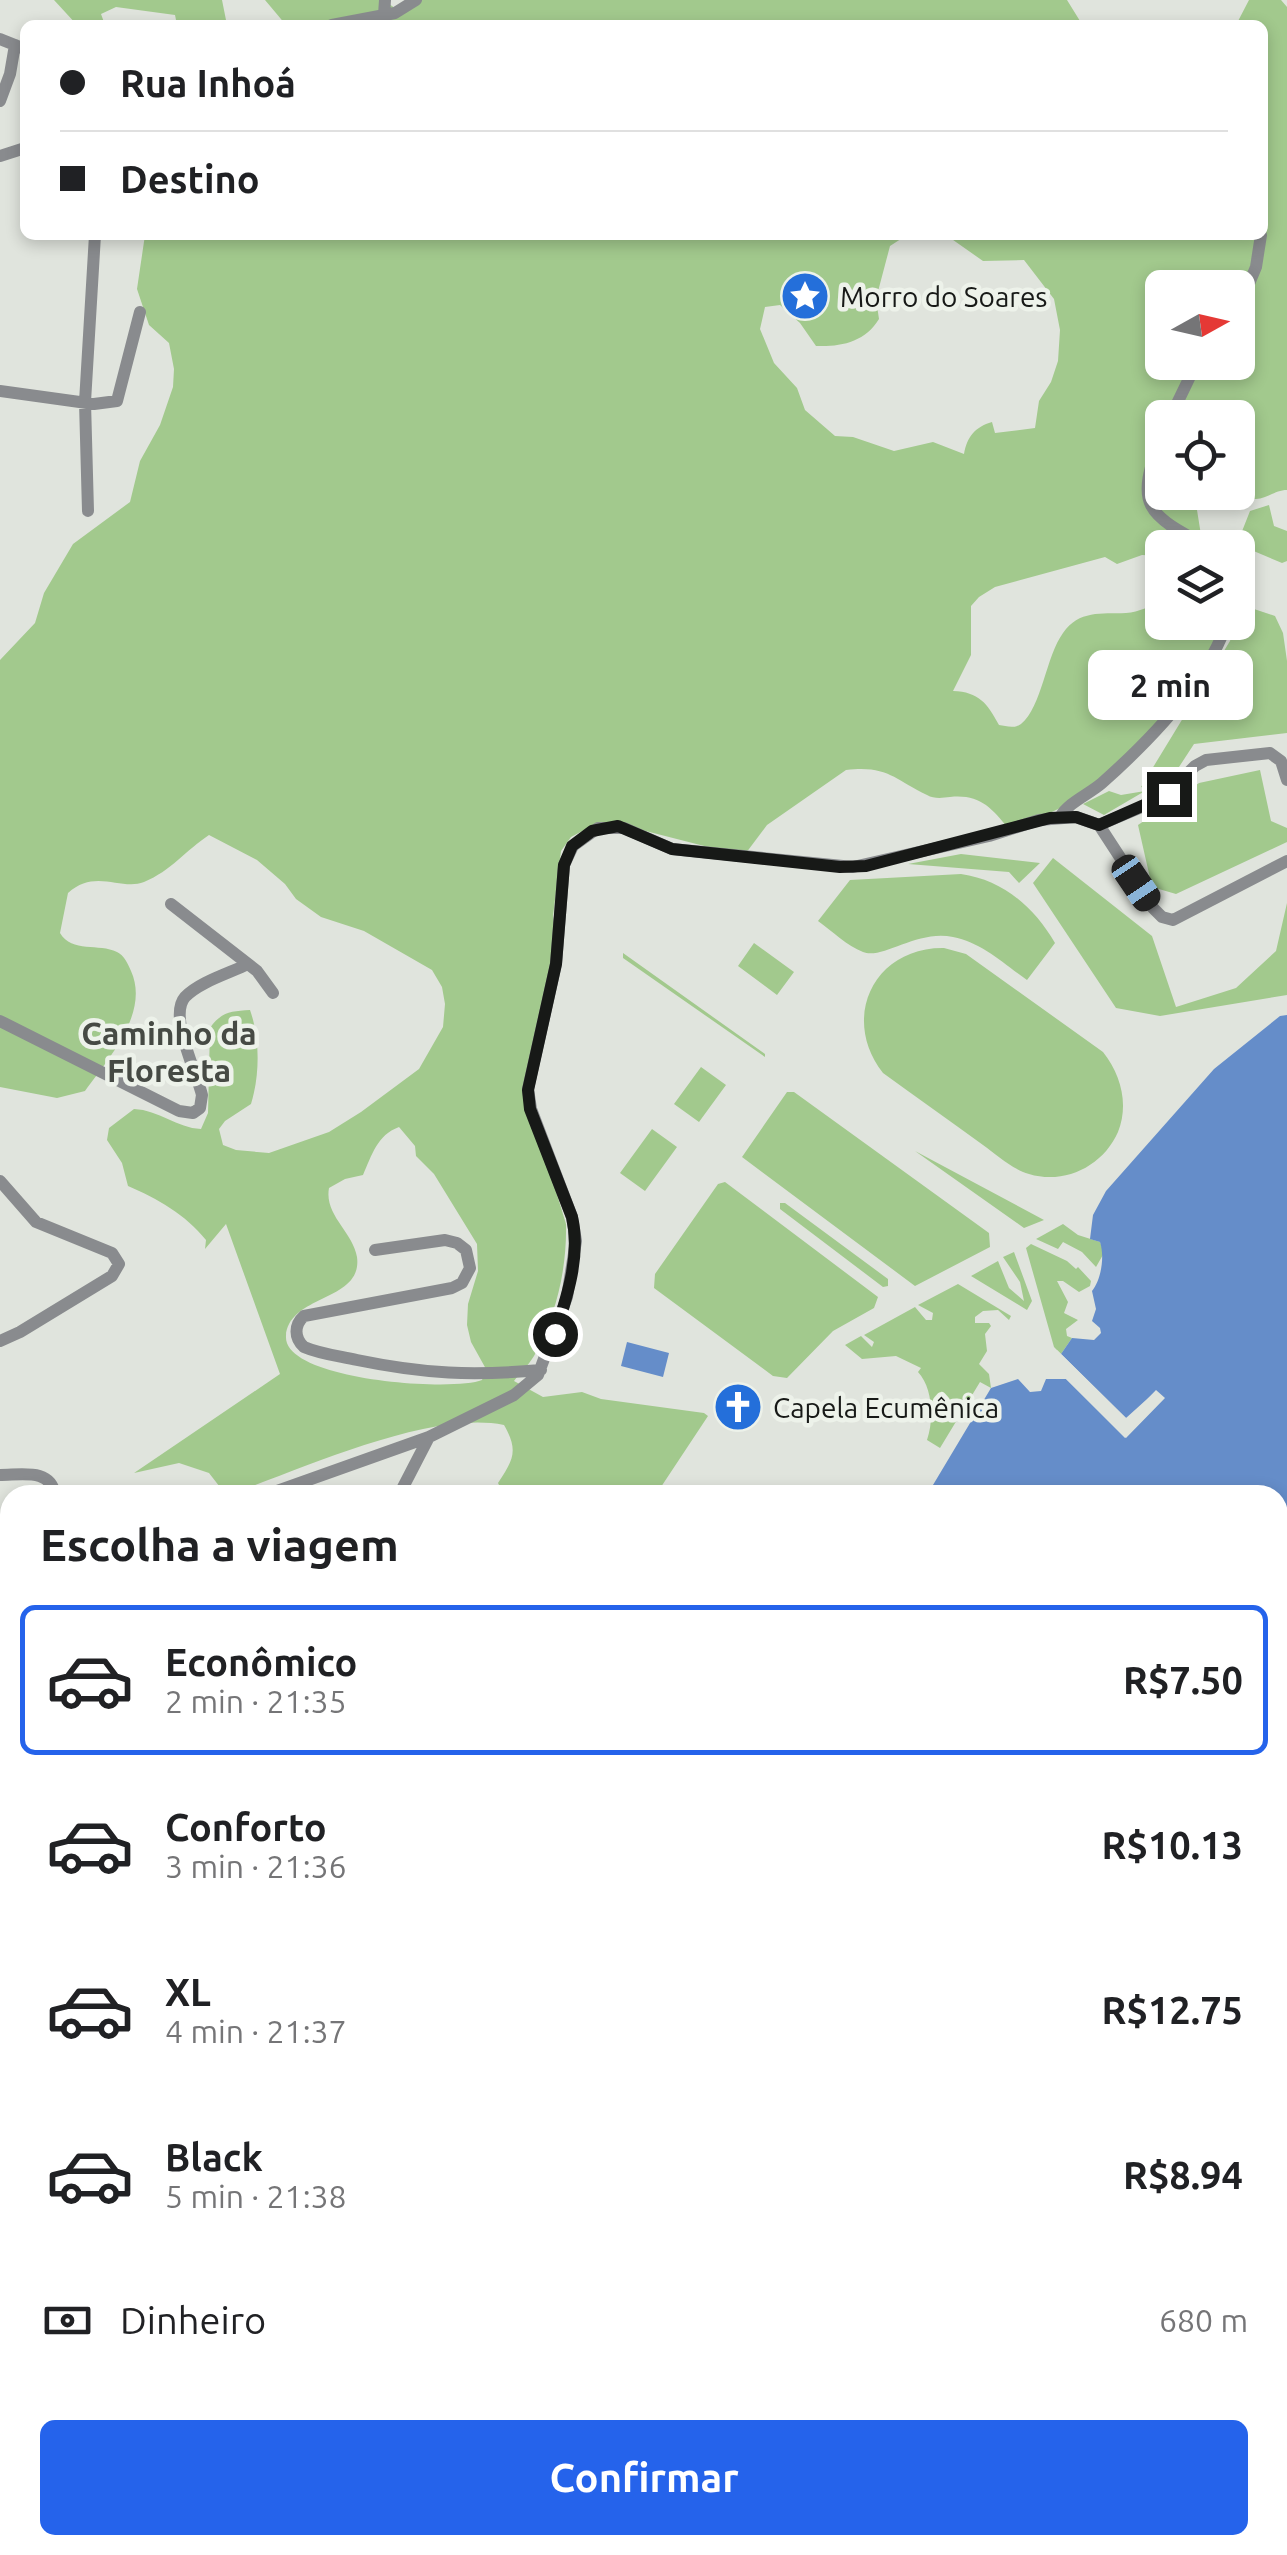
<!DOCTYPE html>
<html lang="pt">
<head>
<meta charset="utf-8">
<style>
  :root { --surface:#fff; --page:#f6f6f6; --text:#202124; --muted:#757577; --line:#e0e0e0; --accent:#2563eb }
  body { margin:0; font-family:Ubuntu,sans-serif; background:var(--page); color:var(--text); height:100vh; display:flex; flex-direction:column; font-size:38px; white-space:nowrap }
  * { box-sizing:border-box; margin:0 }
  p { font-size:32px; color:var(--muted) }
  .icon { flex:none; width:55px; height:55px; fill:none; stroke:currentColor; stroke-width:2; stroke-linecap:round; stroke-linejoin:round }
  .map { position:relative; flex:1; overflow:hidden }
  .side { position:absolute; left:0px; top:1485px; width:1288px; height:1070px; display:flex; flex-direction:column; background:var(--surface); border-radius:30px 30px 0 0; box-shadow:0 5px 15px #0003 }
  .side>* { flex:none }
  .hud { position:absolute; left:20px; top:20px; width:1248px; height:220px; border-radius:15px; box-shadow:0 5px 15px #0003; display:grid; align-content:center; height:220px; padding:0 40px; background:var(--surface) }
  .needle { width:65px; rotate:82deg }
  .tools { position:absolute; left:1145px; top:270px; display:grid; gap:20px }
  .tools a { display:grid; place-items:center; width:110px; height:110px; border-radius:15px; background:var(--surface); box-shadow:0 5px 15px #0003; font-size:50px }
  .end { position:absolute; width:45px; height:45px; margin:-22px; border:12px solid #171917; background:#fff; box-shadow:0 0 0 5px #fff }
  .from { border-radius:50% }
  .bubble { position:absolute; height:70px; border-radius:15px; background:var(--surface); box-shadow:0 5px 15px #0003; font-size:32px; font-weight:600; line-height:70px; text-align:center }
  .car { position:absolute; width:30px; height:60px; margin:-30px -15px; border-radius:12px; box-shadow:0 0 8px 2px #0007; background:linear-gradient(#222 24%,#8ab4d8 0 40%,#222 0 76%,#8ab4d8 0 86%,#222 0) }
  .hud b { display:flex; align-items:center; gap:35px; height:95px; font-size:38px }
  .hud b+b { border-top:2px solid var(--line) }
  .hud i { width:25px; height:25px; background:var(--text) }
  ul { padding:0; list-style:none }
  li { display:flex; align-items:center; gap:30px; height:150px; margin:0 20px 15px; padding:0 20px; border:5px solid transparent; border-radius:15px }
  li div { flex:1 }
  li b { display:block; font-size:38px }
  li em { font-style:normal; font-weight:600 }
  li.selected { border-color:var(--accent) }
  li>.icon { width:90px; height:90px; stroke-width:1.5 }
  h2 { padding:0 40px; font-size:45px; line-height:120px }
  .pay { display:flex; align-items:center; gap:25px; height:110px; padding:0 40px; font-size:38px }
  .pay p { margin-inline-start:auto }
  .cta { display:flex; gap:20px; margin-top:auto; padding:20px 40px }
  .cta a { flex:1; height:115px; border-radius:15px; background:var(--accent); color:#fff; font-size:40px; font-weight:600; line-height:115px; text-align:center }
  .map>svg:first-child { display:block }
  .green { fill:#a2c98d; fill-rule:evenodd }
  .water { fill:#658dc9 }
  .pier { fill:#e0e4dd }
  .lines { fill:none; stroke-linecap:round; stroke-linejoin:round }
  .ferry { stroke:#14468e; stroke-width:2.5; stroke-dasharray:12 10; stroke-linecap:butt }
  .minor { stroke:#898b8e; stroke-width:12 }
  .secondary { stroke:#5f6266; stroke-width:18 }
  .route { stroke:#171917; stroke-width:12 }
  .labels { text-anchor:middle; dominant-baseline:central; stroke-width:9; stroke-linejoin:round; paint-order:stroke }
  .poi-label { font-size:28px; fill:#171917; stroke:#edf2ea; text-anchor:start }
  .quarter-label { font-size:32px; font-weight:bold; fill:#464a44; stroke:#edf2ea }
</style>
</head>
<body>
<div class="map">
<svg width="1287" height="2555" viewBox="0 0 1287 2555">
  <rect width="100%" height="100%" fill="#e0e4dd"/>
  <!-- green -->
  <path class="green" d="M54,0h168l5,25h-50l-2,-10 -59,-8 -15,7 4,11h-28z
    M265,0h119l12,9 26,-9h645l13,21 8,4h-802z
    M1249,0h32l6,7v483c-12,0 -20,9 -31,9 -24,-1 -41,-12 -59,11l4,25 12,12 -51,1v8l-20,-1 -25,9 -12,-7 -110,30 -16,10 -8,9v49l-18,36c26,1 34,12 46,34 7,1 15,4 22,-1 21,-17 25,-68 42,-91 16,-23 38,-19 63,-20 13,-1 25,-7 36,-13v22l61,1c-31,68 -94,141 -158,182 -16,10 -38,17 -57,23 -17,-21 -29,-34 -58,-31 -8,1 -16,2 -23,-2 -33,-16 -40,-30 -81,-25l-79,55 -21,28 -34,-5 -82,-21 -42,1 -17,9 -10,14 -8,65 5,31 -33,143 41,134c1,46 -10,91 -32,132 -6,10 -14,17 -20,25l29,16 39,-5 19,7 103,14 4,3 -49,74 -5,5h-141l1,-10 -12,6 -4,-8c15,-23 21,-32 6,-58 -73,-15 -197,42 -268,67l-13,-1 -14,-18 -30,-10 -45,10 146,-99 -54,-150 -21,25 1,-9c-21,-26 -48,-41 -78,-54l-6,-23 -15,-23 2,-12 25,-19c25,1 43,19 67,20l7,-16 2,-85c11,-16 21,-17 40,-18 10,28 10,65 1,94l-26,17 -6,8 4,16 13,5 33,3 60,-21 32,-20 58,-43 24,-42 2,-23 -3,-17 -10,-17 -68,-39 -43,-14 -25,-18 -11,-15 -28,-24 -48,-25c-23,15 -38,36 -65,47 -23,9 -49,-14 -76,11l-8,40c12,20 39,10 57,19 7,3 11,12 14,19 19,42 -23,88 -46,120l-28,7 -57,-11v-427l35,-37 9,-30 29,-49 57,-42 10,-41 20,-36 13,-38 1,-18 -5,-26 -20,-18 -12,-36 8,-54h762l-17,11 -14,53 3,20c-14,23 -38,28 -63,27l-16,-23 -20,-18 -15,2 -5,22 14,34 23,25 8,22 30,26 18,1 41,14 39,-9 31,12c3,-17 11,-27 28,-32l3,11 40,-5 4,-27 12,-19 7,-21 2,-31 -6,-31 -30,-39 -41,1 -37,-26h316v-210h-26zM1162,288h76v74h-76zM1162,418h76v74h-76zM399,1127l16,19 1,10 18,18 43,70 1,27 -10,33 -1,21 4,17 15,27 -4,11c-30,12 -199,0 -196,-44 3,-42 77,-34 71,-79 -4,-25 -33,-42 -28,-69l16,-9 18,-4c9,-20 14,-40 36,-48z
    M1269,505l5,21 13,5v30l-5,2 -45,-19 13,-33z
    M1242,605l33,11 8,17 4,28v72l-93,11 -32,49 -21,-6 89,-146z
    M1260,770l11,51 16,7v14l-111,52 -24,-7 -14,-62 61,-42z
    M1109,791l12,4 24,-4 -41,24 -21,-11z
    M961,854l79,9 -21,20 -10,-11 -101,-8z
    M1053,858l99,78 24,71 60,-19 40,-37 11,-48v92l-127,21 -44,-8 -83,-125z
    M961,874c42,6 73,33 94,69l-28,37c-23,-16 -46,-38 -74,-43 -35,-8 -71,23 -90,15 -16,-6 -31,-21 -45,-31l32,-41z
    M754,943l40,29 -17,23 -39,-29z
    M944,948l22,6 137,98c18,23 26,52 15,80 -15,34 -53,53 -89,42 -17,-5 -32,-19 -46,-29 -33,-24 -67,-48 -100,-72 -43,-55 -9,-126 61,-125z
    M623,953l142,101v3l-142,-99z
    M701,1067l25,18 -27,37 -25,-18z
    M787,1092h7l195,141 1,14 -75,39 -173,-129z
    M652,1129l25,18 -32,44 -25,-18z
    M915,1151l129,69 -20,8z
    M725,1182l153,115 -4,11 -41,23 -46,47 -14,-2 -119,-88 1,-14 63,-90z
    M780,1203h5l103,76v7l-5,1 -103,-78z
    M1063,1224l15,11 22,7 4,11 -8,14 -14,-15 -19,-10 -5,7 -22,-10z
    M1031,1244l36,17 9,8 2,-2 13,14 -1,5 -11,6 -16,-11h-6l11,21 -4,11 14,7 -12,9 1,7 5,2 -11,16 -7,-7 -28,-99z
    M1014,1252l18,49 -5,9 -56,-34 27,-15 11,27 15,13 -4,-19 -17,-25z
    M958,1284l53,32 -2,4 -11,-10 -15,1 -8,6v6h14l2,3 -6,8 2,17 -8,13 10,10 2,14 -11,-6 -40,66 -13,-8c7,-20 6,-52 -9,-68l3,-4 -25,-12 -34,3 -17,-14 16,-9 11,11 2,-5 -10,-7 51,-28 11,13h6l1,-7 -15,-8z
    M1284,2098l3,3v277l-9,-3v-274z
    M1278,2456l9,3v96h-50l3,-10h38z
    M119,2545h511l-12,10h-502z
    M679,2545h71l1,6 -72,4z
    M989,2545h146l-4,10h-154z"/>
  <!-- water -->
  <path class="water" d="M1287,1015v1086l-9,-8v-598h-351l64,-107 27,-9 12,13 11,-1 5,-12h20l59,59 39,-40 -8,-7 -30,27 -65,-64 11,-16 22,2 7,-7 -1,-5 -8,-7 4,-12 -4,-18c9,-11 13,-34 8,-49l-10,-3 3,-24 13,-24 108,-122 66,-53z
    M627,1342l42,11 -6,24 -42,-11z"/>
  <!-- pier -->
  <path class="pier" d="M1057,1350l69,68 4,-1 26,-27 9,8 -39,40 -65,-64 9,2 55,55 32,-33 -24,23 -10,1 -66,-65z"/>
  <g class="lines">
    <!-- ferry -->
    <path class="ferry" d="M1278,1796h9
      M1278,1823h9"/>
    <!-- minor -->
    <path class="minor" d="M384,15l1,-15
      M332,25l63,-12 21,-13
      M0,39l25,10
      M0,101l10,-27 5,-29
      M0,156l25,-8
      M1238,310l18,-43 5,-32
      M0,391l94,13 23,-3 23,-89
      M1170,418l27,-56
      M1162,435c-28,72 -17,78 48,113
      M88,511l-3,-109 10,-167
      M1060,817c9,-15 28,-22 42,-34 45,-40 106,-102 125,-161
      M1099,825l64,-27 32,-32 11,-6 64,-7 11,8 6,19
      M171,904l86,67 16,22
      M0,1021l179,90 14,2 7,-5 2,-13c-5,-22 -34,-79 -17,-98 14,-15 45,-24 63,-33
      M0,1181l36,41 76,31 7,11 -7,12 -92,56 -20,9
      M375,1250l70,-10 12,3 9,7 4,18 -8,15 -10,5 -148,28c-10,9 -10,22 0,31 16,7 35,9 53,13 68,14 115,16 184,10
      M0,1475c22,0 51,-7 55,20
      M266,1495l163,-58 85,-42 24,-20 29,-78 9,-56 -4,-24 -41,-108 -3,-20 28,-125 8,-99 9,-19 25,-18h26l48,21 181,18 136,-31 50,-16 37,-3 23,8 54,83 9,9 11,3 114,-59
      M399,1495l30,-58
      M0,1603l10,-1
      M0,2079h10
      M0,2316l10,-3
      M0,2414l10,14
      M80,2555l1,-10"/>
    <!-- secondary -->
    <path class="secondary" d="M0,1785h10
      M0,1975h10"/>
  </g>
  <g class="lines">
    <!-- route -->
    <path class="route" d="M555,1334c12,-37 26,-78 17,-117l-42,-108 -2,-19 28,-126 8,-99 8,-19 20,-15 26,-5 54,23 168,18 26,-1 184,-48 26,-1 23,8 70,-31"/>
  </g>
  <!-- icons -->
  <defs>
    <g id="sight-disc" transform="scale(2.5)"><circle r="9.5" fill="#246fda" stroke="#edf2ea"/><path d="M0-6L1.8-2.2L6-1.7L2.9 1.2L3.7 5.4L0 3.3L-3.7 5.4L-2.9 1.2L-6-1.7L-1.8-2.2Z" fill="#fff"/></g>
    <g id="church-disc" transform="scale(2.5)"><circle r="9.5" fill="#246fda" stroke="#edf2ea"/><path d="M-1.2-6h2.4v3.5h3.3v2.4h-3.3V6h-2.4V-.1h-3.3v-2.4h3.3Z" fill="#fff"/></g>
  </defs>
  <g fill-rule="evenodd">
    <use href="#sight-disc" x="805" y="296"/>
    <use href="#church-disc" x="738" y="1407"/>
  </g>
  <g class="labels">
    <!-- poi labels -->
    <g class="poi-label">
      <text x="840" y="296">Morro do Soares</text>
      <text x="773" y="1407">Capela Ecumênica</text>
    </g>
    <!-- quarter labels -->
    <g class="quarter-label">
      <text x="169" y="1033">Caminho da<tspan x="169" dy="37">Floresta</tspan></text>
    </g>
  </g>
</svg>
<div class="tools">
<a><svg class="needle" viewBox="-14 -14 28 28"><path d="M0-13l5 13h-10z" fill="#e53935"/><path d="M0 13l5-13h-10z" fill="#757577"/></svg></a>
<a><svg class="icon" aria-label="locate" viewBox="0 0 24 24"><circle cx="12" cy="12" r="6"/><path d="M12 2v4M12 18v4M2 12h4M18 12h4"/></svg></a>
<a><svg class="icon" aria-label="layers" viewBox="0 0 24 24"><path d="M12 4l9 5-9 5-9-5zM3 14l9 5 9-5"/></svg></a>
</div>
<i class="end from" style="left:555px;top:1334px"></i>
<i class="end" style="left:1169px;top:794px"></i>
<div class="bubble" style="left:1088px;top:650px;width:165px">2 min</div>
<i class="car" style="left:1136px;top:883px;rotate:146deg"></i>
<div class="hud">
<b><i class="from"></i>Rua Inhoá</b>
<b><i></i>Destino</b>
</div>
<section class="side">
<h2>Escolha a viagem</h2>
<ul>
<li class="selected"><svg class="icon" aria-label="car" viewBox="0 0 24 24"><path d="M5 17H2v-5l4-1 3-4h7l3 4 3 1v5h-3M9 17h6M6 11h13"/><circle cx="7" cy="17" r="2"/><circle cx="17" cy="17" r="2"/></svg><div><b>Econômico</b><p>2 min · 21:35</p></div><em>R$7.50</em></li>
<li><svg class="icon" aria-label="car" viewBox="0 0 24 24"><path d="M5 17H2v-5l4-1 3-4h7l3 4 3 1v5h-3M9 17h6M6 11h13"/><circle cx="7" cy="17" r="2"/><circle cx="17" cy="17" r="2"/></svg><div><b>Conforto</b><p>3 min · 21:36</p></div><em>R$10.13</em></li>
<li><svg class="icon" aria-label="car" viewBox="0 0 24 24"><path d="M5 17H2v-5l4-1 3-4h7l3 4 3 1v5h-3M9 17h6M6 11h13"/><circle cx="7" cy="17" r="2"/><circle cx="17" cy="17" r="2"/></svg><div><b>XL</b><p>4 min · 21:37</p></div><em>R$12.75</em></li>
<li><svg class="icon" aria-label="car" viewBox="0 0 24 24"><path d="M5 17H2v-5l4-1 3-4h7l3 4 3 1v5h-3M9 17h6M6 11h13"/><circle cx="7" cy="17" r="2"/><circle cx="17" cy="17" r="2"/></svg><div><b>Black</b><p>5 min · 21:38</p></div><em>R$8.94</em></li>
</ul>
<div class="pay"><svg class="icon" aria-label="cash" viewBox="0 0 24 24"><path d="M3 7h18v10H3z"/><circle cx="12" cy="12" r="2"/></svg>Dinheiro<p>680 m</p></div>
<div class="cta"><a>Confirmar</a></div>
</section>
</div>
</body>
</html>
